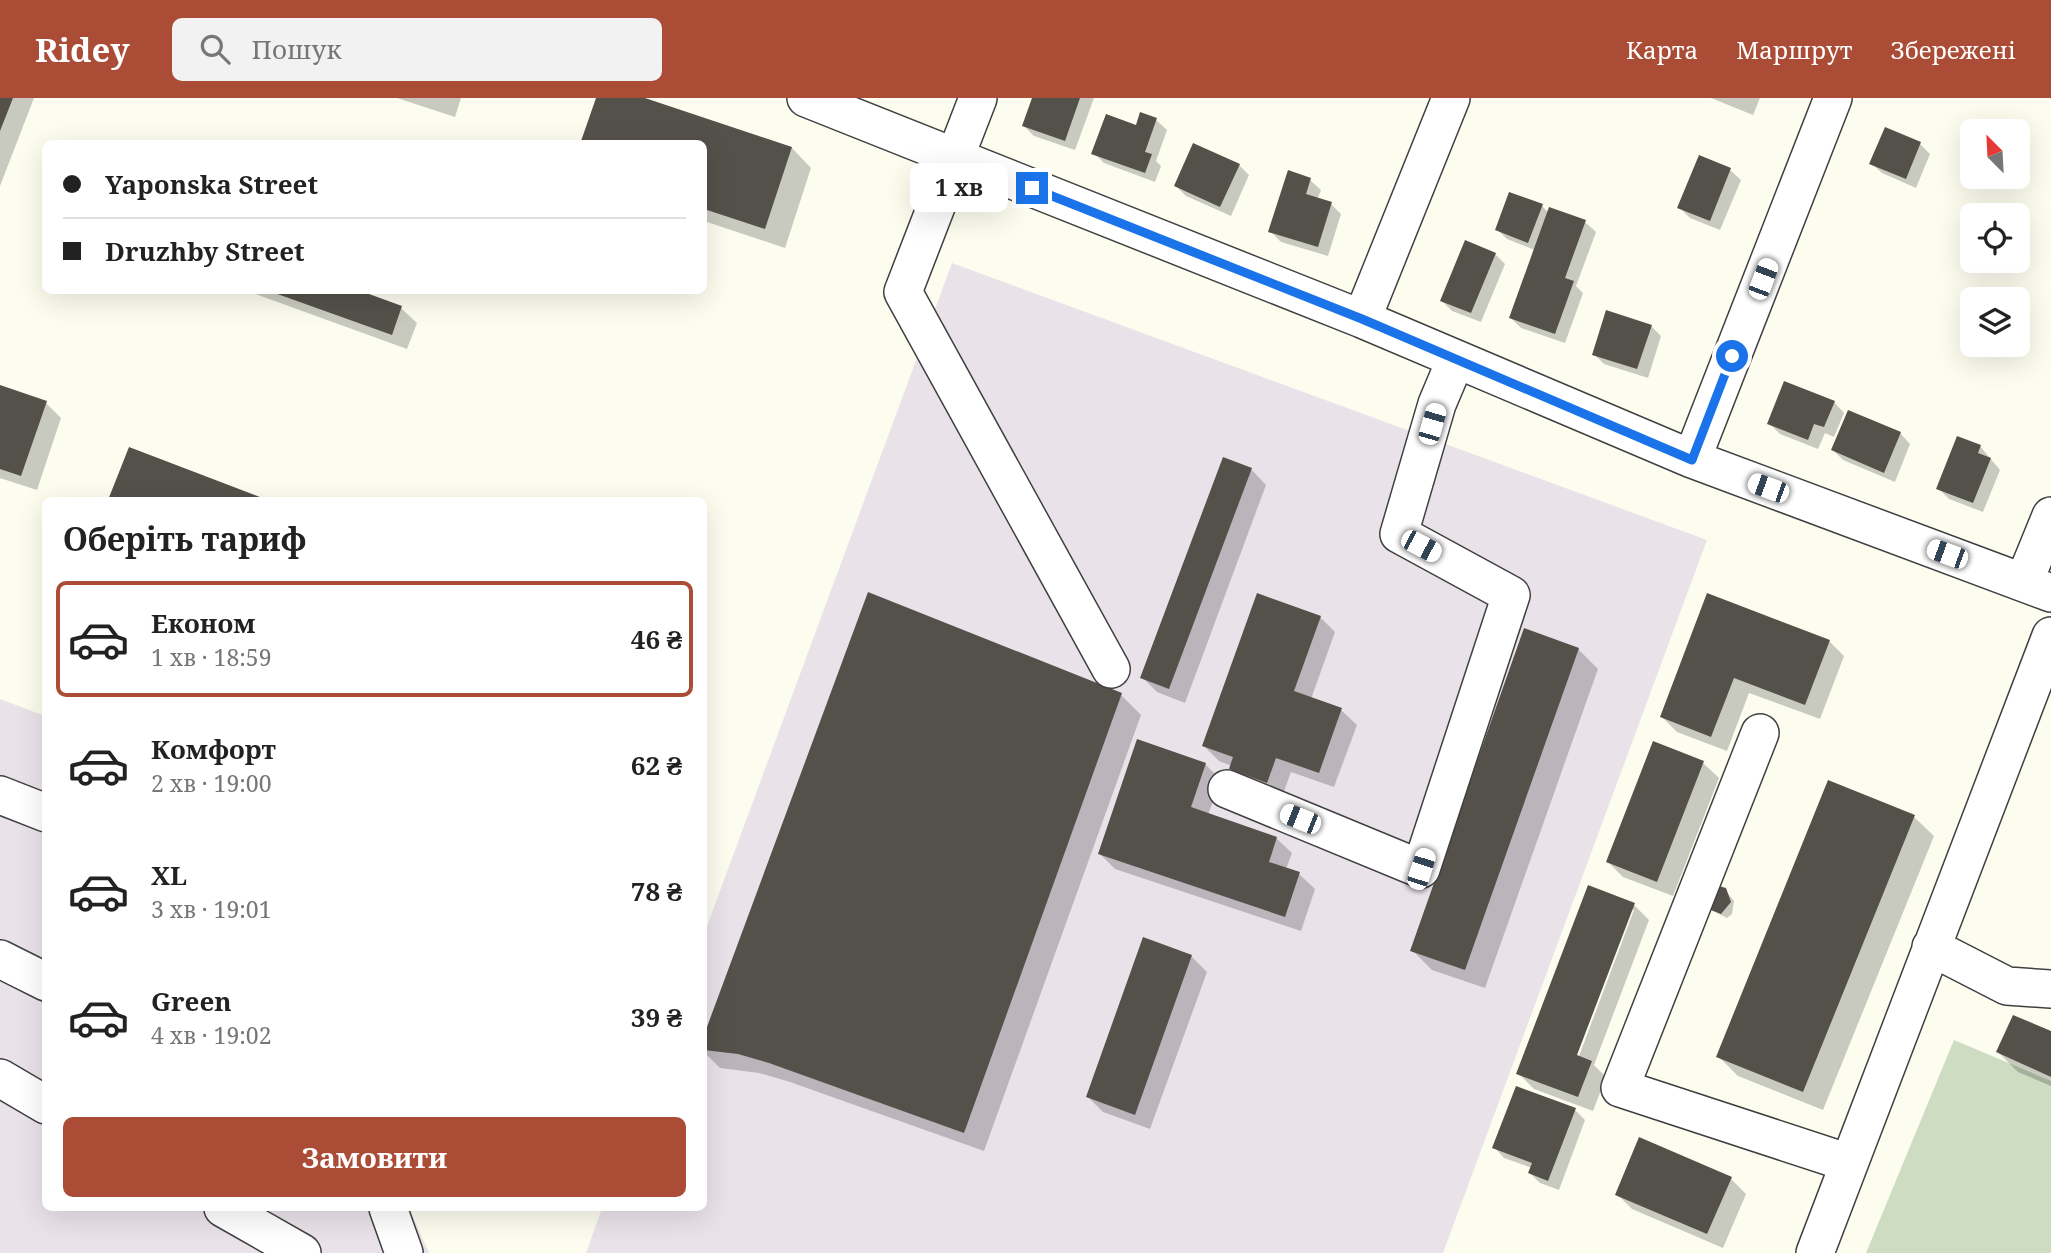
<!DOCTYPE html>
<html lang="uk">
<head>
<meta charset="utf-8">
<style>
  :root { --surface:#fff; --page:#f2f2f2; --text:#222; --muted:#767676; --line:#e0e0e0; --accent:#ab4c36 }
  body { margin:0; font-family:"Noto Serif",serif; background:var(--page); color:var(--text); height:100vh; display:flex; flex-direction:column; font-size:26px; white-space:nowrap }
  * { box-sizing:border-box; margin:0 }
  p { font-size:23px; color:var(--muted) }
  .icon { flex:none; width:38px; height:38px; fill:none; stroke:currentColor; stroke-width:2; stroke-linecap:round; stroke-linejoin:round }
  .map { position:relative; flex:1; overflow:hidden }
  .drawer { position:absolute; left:42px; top:399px; width:665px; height:714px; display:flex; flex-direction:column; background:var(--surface); border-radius:10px; box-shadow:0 7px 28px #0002 }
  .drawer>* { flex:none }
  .top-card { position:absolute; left:42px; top:42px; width:665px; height:154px; border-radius:10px; box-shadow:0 7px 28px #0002; display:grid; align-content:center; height:154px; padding:0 21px; background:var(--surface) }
  .needle { width:46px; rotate:336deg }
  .buttons { position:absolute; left:1960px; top:21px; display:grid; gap:14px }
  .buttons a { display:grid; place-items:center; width:70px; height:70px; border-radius:10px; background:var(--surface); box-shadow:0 7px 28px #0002; font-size:35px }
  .end { position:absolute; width:32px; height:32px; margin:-16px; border:9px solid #1a73e8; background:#fff; box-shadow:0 0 0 4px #fff }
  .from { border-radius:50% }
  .bubble { position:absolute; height:49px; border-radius:10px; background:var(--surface); box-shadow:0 7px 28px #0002; font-size:23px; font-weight:700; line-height:49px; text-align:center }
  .car { position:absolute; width:21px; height:42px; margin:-21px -10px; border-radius:9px; box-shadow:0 0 5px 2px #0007; background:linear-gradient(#fff 24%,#345 0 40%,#fff 0 76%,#345 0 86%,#fff 0) }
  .top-card b { display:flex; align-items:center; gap:24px; height:66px; font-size:26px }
  .top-card b+b { border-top:2px solid var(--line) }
  .top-card i { width:18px; height:18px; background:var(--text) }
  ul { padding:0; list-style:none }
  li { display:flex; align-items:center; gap:21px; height:116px; margin:0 14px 10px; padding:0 7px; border:4px solid transparent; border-radius:10px }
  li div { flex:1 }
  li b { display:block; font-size:26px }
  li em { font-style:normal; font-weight:700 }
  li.on { border-color:var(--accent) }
  li>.icon { width:63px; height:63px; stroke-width:1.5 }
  h2 { padding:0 21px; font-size:32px; line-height:84px }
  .primary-button { display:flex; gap:14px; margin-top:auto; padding:14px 21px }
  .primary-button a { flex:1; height:80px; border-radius:10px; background:var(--accent); color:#fff; font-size:28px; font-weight:700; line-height:80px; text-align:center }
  header { display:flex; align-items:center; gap:42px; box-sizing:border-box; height:98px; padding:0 35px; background:var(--accent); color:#fff }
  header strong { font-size:33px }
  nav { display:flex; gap:38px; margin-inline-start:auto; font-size:24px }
  .search { width:490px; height:63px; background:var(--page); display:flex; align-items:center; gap:18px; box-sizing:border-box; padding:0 24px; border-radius:10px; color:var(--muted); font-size:26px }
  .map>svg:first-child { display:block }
  .industrial { fill:#eae2e9 }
  .cemetery { fill:#cedcc2 }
  .shadow { fill:#0003; fill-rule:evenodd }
  .building { fill:#54504a }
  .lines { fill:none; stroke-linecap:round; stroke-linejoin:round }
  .minor-casing { stroke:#404040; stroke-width:40 }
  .minor { stroke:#fff; stroke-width:37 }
  .route { stroke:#1a73e8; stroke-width:9 }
</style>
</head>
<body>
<header>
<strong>Ridey</strong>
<div class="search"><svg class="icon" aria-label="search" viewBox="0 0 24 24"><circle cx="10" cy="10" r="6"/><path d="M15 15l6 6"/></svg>Пошук</div>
<nav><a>Карта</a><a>Маршрут</a><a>Збережені</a></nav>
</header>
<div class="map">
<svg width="2051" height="1155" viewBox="0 0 2051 1155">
  <rect width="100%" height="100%" fill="#fcfdef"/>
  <!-- industrial -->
  <path class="industrial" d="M952,165l755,277 -264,713h-857l16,-45h102v-274z
    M0,601l45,17 1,492h363l20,45h-429z"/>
  <!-- cemetery -->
  <path class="cemetery" d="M1954,942l97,41v172h-185z"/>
  <!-- shadow -->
  <path class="shadow" d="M0,0h34l-34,88z
    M397,0h64l-6,19z
    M597,0h43l152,50 19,20 -26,80 -81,-27v-77z
    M1034,0h60l-19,52 -41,-14 -10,-10z
    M1711,0h49l-7,17z
    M1141,16l15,6 11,10 -11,31 5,5 -6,16 -51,-19 -10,-10 43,-26z
    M1920,46l10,10 -14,34 -34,-15 -11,-10z
    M1239,67l10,10 -18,41 -45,-20 -10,-10z
    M1730,72l11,10 -21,50 -30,-12 -11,-11z
    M1310,82l11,10 -4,10 14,4 10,10 -13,42 -47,-14 -11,-11z
    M1542,108l7,7 36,9 11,10 -20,54 7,7 -18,50 -44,-15 -10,-10 24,-68 -28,-11 -10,-10z
    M1495,156l10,10 -24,58 -29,-11 -10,-10z
    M244,192h109l48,18 16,15 -10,26z
    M1651,228l10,10 -13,42 -44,-14 -10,-10z
    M0,289l46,16 15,15 -24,72 -37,-12z
    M1834,304l10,11 -10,24 -9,-4 -7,16 -38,-15 -11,-11z
    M1900,335l10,11 -15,38 -52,-22 -10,-10z
    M1980,348l20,24 -17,42 -34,-13 -11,-11z
    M130,352l133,50h-153z
    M1251,371l15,16 -81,218 -28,-11 -15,-15z
    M869,496l252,101 20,20 -157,436 -194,-69 -31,-9 -39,-5 -16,-16v-12z
    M1708,498l121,45 15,15 -24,63 -71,-26 -22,58 -50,-19 -15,-15z
    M1320,519l15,15 -24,67 30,11 16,15 -23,62 -43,-15 -9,25 -35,-13 -16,-15 1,-3 -13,-5 -15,-15z
    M1578,551l20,20 -113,319 -53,-18 -20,-20z
    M1703,665l16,15 -46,118 -50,-19 -15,-15z
    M1205,666l16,16 -13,35 68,23 16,15 -6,16 13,5 16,15 -14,42 -186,-62 -15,-15z
    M1914,719l20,19 -111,274 -85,-34 -20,-20z
    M1725,792l9,11 -2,13 -5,4 -20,-10z
    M1634,807l15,15 -55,145 12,12 -13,34 -59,-22 -15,-15zM1630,812h4l-58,154 -4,-2z
    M1191,858l16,16 -57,157 -47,-17 -15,-15z
    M2051,935v53l-33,-14 -20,-20z
    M1575,1012l10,10 -26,70 -19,-7 -10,-10 2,-5 -28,-10 -10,-11z
    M1731,1081l15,15 -23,54 -91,-39 -15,-15z"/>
  <!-- building -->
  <path class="building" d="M0,0h13l-13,33z
    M596,0h49l147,49 -27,82 -61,-20v-65h-124z
    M1032,0h48l-15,43 -43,-15z
    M1140,14l17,6 -12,34 7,2 -7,19 -54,-19 15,-40 30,11z
    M1885,29l36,15 -15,37 -37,-15z
    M1193,45l47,21 -20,43 -46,-21z
    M1699,57l32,13 -21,53 -33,-13z
    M1288,72l23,8 -5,16 26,8 -14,45 -50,-15z
    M1509,94l34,12 -15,39 -33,-13z
    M1549,109l37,13 -21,58 9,3 -19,53 -46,-16z
    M1465,142l31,13 -25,60 -31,-12z
    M358,192l44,16 -10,29 -123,-44z
    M1606,212l46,15 -15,44 -45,-14z
    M1784,283l51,20 -11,26 -10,-3 -6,16 -41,-16z
    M0,287l47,16 -26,75 -21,-7z
    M1848,312l53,22 -17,41 -53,-23z
    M1957,338l24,9 -3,8 13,5 -18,45 -37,-14z
    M129,349l139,53h-160z
    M1223,359l29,11 -83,221 -29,-11z
    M868,494l254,101 -158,440 -195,-70 -31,-9 -34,-4v-15z
    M1257,495l64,23 -27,75 48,17 -23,65 -43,-15 -9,25 -38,-14 4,-12 -31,-11z
    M1707,495l123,47 -25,65 -71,-27 -23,59 -51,-20z
    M1524,530l55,20 -114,322 -55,-19z
    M1137,641l69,24 -15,44 86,30 -8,25 31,10 -15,45 -187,-63z
    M1653,643l51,20 -47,121 -51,-20z
    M1828,682l87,35 -112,277 -87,-35z
    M1588,787l47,18 -58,152 15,6 -14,36 -62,-23z
    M1719,788l7,2 5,14 -10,12 -15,-6z
    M1143,839l49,18 -57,160 -49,-18z
    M2013,917l38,16v46l-55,-25z
    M1516,988l60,22 -28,73 -20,-8 4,-10 -40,-15z
    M1639,1039l93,40 -25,57 -92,-39z"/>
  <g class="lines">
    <!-- minor casing -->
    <g class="minor-casing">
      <path id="minor" d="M806,0l556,221 330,140 359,134
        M978,0l-75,194 208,377
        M1362,221l89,-221
        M1692,361l141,-361
        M2024,484l27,-66
        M1760,635l-140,355 229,75
        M1227,691l194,80 90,-274 -112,-61 38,-130 19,-45
        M0,697l46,18
        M1931,849l76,39 44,3
        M0,861l46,23
        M0,980l46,27
        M223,1110l79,45
        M388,1110l16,45
        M1815,1155l236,-617"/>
    </g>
    <!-- minor -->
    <use href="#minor" class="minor"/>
  </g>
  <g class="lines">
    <!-- route -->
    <path class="route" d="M1032,90l330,131 330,141 40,-104"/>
  </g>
</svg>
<div class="buttons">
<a><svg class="needle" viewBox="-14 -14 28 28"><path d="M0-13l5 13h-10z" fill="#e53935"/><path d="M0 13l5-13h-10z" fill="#767676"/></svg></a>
<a><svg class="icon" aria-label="locate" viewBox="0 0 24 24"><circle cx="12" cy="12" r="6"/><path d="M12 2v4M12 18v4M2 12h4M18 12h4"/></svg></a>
<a><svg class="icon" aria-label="layers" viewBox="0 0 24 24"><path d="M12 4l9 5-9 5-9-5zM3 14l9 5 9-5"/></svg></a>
</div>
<i class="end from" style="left:1732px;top:258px"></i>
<i class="end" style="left:1032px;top:90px"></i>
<div class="bubble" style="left:910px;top:65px;width:98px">1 хв</div>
<i class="car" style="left:1763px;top:181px;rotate:21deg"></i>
<i class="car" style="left:1432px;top:326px;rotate:16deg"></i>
<i class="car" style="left:1768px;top:390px;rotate:290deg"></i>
<i class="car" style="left:1421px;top:448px;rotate:118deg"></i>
<i class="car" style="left:1947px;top:456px;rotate:290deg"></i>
<i class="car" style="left:1300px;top:721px;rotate:292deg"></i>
<i class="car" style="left:1421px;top:771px;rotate:18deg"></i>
<div class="top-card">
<b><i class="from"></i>Yaponska Street</b>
<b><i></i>Druzhby Street</b>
</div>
<section class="drawer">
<h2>Оберіть тариф</h2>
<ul>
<li class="on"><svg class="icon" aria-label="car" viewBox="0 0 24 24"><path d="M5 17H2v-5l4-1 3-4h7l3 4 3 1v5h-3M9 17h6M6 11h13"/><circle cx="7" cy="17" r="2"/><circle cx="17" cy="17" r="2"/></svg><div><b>Економ</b><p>1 хв · 18:59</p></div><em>46 ₴</em></li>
<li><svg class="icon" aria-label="car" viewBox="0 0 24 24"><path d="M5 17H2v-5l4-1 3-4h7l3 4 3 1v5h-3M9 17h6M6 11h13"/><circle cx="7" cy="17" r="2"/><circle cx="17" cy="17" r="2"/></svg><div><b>Комфорт</b><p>2 хв · 19:00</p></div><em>62 ₴</em></li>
<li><svg class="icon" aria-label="car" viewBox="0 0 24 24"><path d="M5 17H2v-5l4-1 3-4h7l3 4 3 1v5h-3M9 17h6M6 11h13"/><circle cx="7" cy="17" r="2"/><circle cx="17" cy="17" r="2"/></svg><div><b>XL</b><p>3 хв · 19:01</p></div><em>78 ₴</em></li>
<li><svg class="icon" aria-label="car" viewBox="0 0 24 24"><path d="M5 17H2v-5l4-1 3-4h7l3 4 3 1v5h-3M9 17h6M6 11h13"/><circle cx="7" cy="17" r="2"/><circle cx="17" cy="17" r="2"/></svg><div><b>Green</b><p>4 хв · 19:02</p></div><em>39 ₴</em></li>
</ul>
<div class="primary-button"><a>Замовити</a></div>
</section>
</div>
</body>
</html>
